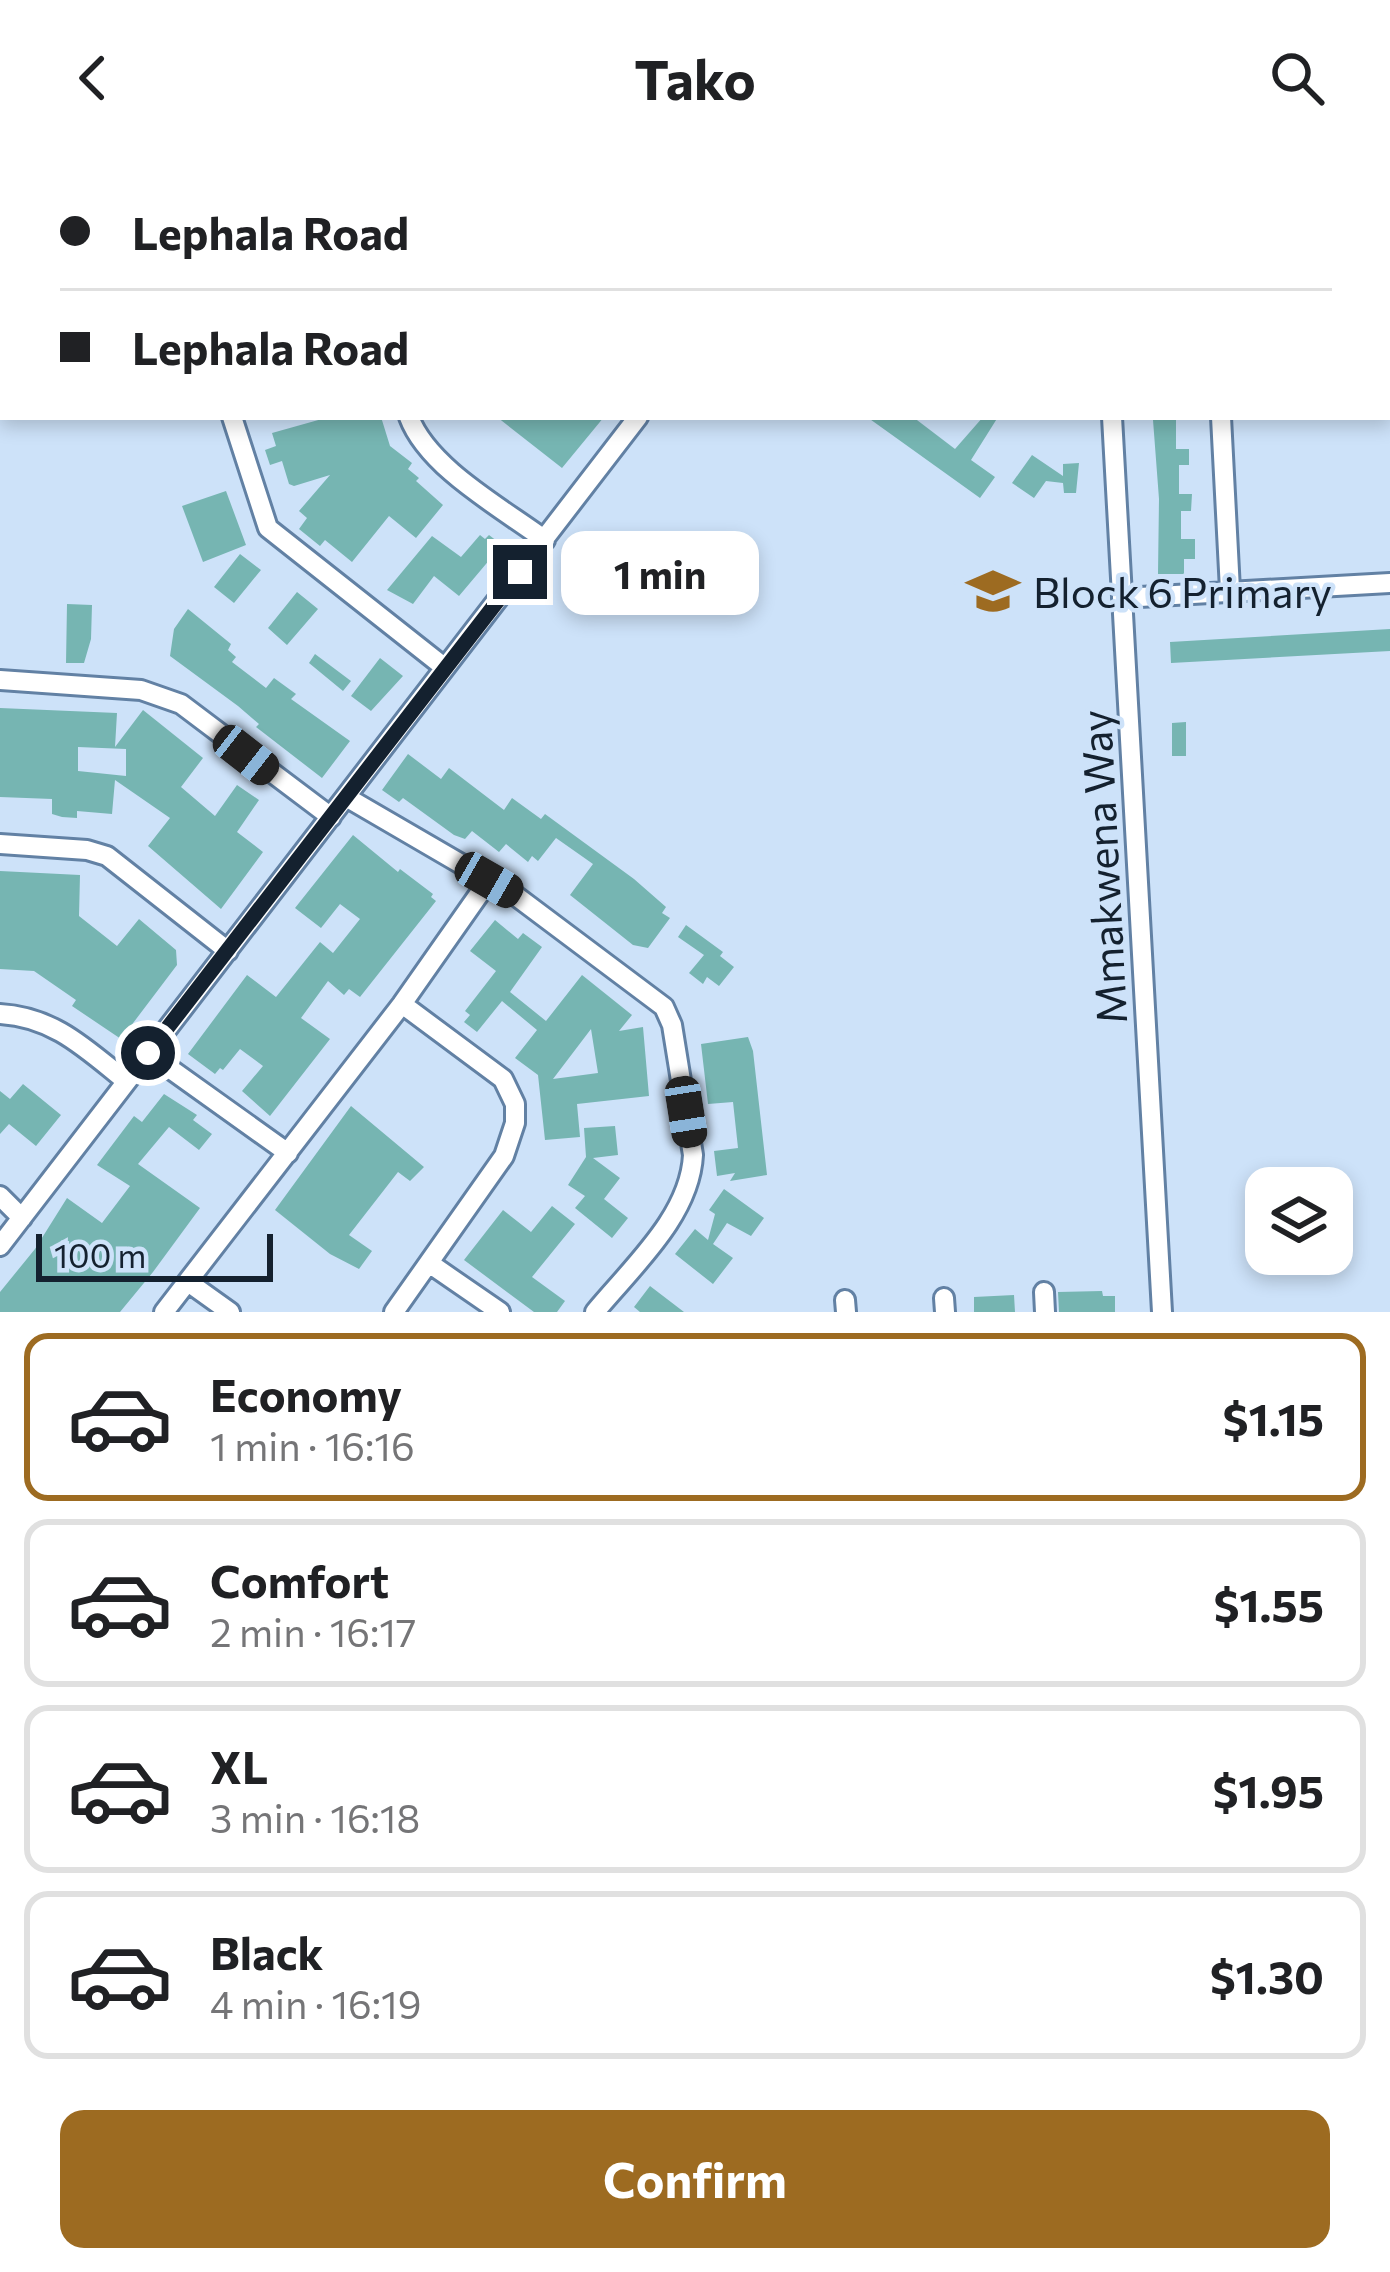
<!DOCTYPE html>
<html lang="en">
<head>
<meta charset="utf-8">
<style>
  :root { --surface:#fff; --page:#f6f6f6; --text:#202124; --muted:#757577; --line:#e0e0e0; --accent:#9d6b21 }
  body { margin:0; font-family:Commissioner,sans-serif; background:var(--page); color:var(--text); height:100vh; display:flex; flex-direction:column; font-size:45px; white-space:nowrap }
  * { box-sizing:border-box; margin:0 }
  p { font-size:39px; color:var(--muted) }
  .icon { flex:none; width:66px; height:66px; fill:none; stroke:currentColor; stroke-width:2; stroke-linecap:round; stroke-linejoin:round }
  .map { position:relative; height:1156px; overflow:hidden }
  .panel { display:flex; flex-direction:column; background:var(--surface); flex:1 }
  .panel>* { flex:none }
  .top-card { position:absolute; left:0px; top:0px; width:1392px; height:264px; box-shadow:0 6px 18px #0003; display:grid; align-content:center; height:264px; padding:0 60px; background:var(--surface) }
  .controls { position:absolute; left:1245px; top:1011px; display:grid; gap:24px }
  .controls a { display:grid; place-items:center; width:108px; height:108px; border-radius:24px; background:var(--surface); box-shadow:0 6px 18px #0003; font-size:60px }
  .scale { position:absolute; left:36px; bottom:30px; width:237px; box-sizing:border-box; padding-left:12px; border:6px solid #14212f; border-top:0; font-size:33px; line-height:42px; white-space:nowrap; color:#14212f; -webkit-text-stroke:9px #cde2f9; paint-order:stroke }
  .end { position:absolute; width:54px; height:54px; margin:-27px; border:15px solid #14212f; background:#fff; box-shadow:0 0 0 6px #fff }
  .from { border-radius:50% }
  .bubble { position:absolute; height:84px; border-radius:24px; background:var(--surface); box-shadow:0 6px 18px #0003; font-size:39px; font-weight:700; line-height:84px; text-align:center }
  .car { position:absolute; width:36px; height:72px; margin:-36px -18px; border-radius:15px; box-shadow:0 0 9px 3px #0007; background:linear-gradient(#222 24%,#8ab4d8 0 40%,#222 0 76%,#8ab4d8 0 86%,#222 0) }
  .top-card b { display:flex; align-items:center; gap:42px; height:114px; font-size:45px }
  .top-card b+b { border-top:3px solid var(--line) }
  .top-card i { width:30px; height:30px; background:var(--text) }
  ul { padding:21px 0 0; list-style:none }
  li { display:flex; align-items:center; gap:36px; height:168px; margin:0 24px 18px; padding:0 36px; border:6px solid var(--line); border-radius:24px }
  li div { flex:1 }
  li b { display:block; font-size:45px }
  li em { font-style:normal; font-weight:700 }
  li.current { border-color:var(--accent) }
  li>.icon { width:108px; height:108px; stroke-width:1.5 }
  .action { display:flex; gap:24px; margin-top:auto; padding:24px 60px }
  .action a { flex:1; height:138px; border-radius:24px; background:var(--accent); color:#fff; font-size:48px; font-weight:700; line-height:138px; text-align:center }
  header { display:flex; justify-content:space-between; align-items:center; height:156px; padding:0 60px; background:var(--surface); font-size:54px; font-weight:700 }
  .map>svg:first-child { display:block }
  .building { fill:#76b5b2; fill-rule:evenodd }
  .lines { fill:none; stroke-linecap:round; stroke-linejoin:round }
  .minor-casing { stroke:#6281a4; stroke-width:24 }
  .major-casing { stroke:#6281a4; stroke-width:30 }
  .minor { stroke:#fff; stroke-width:18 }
  .major { stroke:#fff; stroke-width:24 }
  .route { stroke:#14212f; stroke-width:15 }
  .labels { text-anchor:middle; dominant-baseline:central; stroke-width:9; stroke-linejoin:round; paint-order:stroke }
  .poi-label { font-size:42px; fill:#14212f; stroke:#cde2f9; text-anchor:start }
  .street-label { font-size:42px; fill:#14212f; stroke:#cde2f9 }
</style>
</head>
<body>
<header><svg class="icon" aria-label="back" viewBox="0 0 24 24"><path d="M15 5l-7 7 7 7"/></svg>Tako<svg class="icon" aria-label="search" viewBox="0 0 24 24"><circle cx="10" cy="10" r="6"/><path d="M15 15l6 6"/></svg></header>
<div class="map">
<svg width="1390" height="1156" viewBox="0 0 1390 1156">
  <rect width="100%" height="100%" fill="#cde2f9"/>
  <!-- building -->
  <path class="building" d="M329,261h52l9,29 22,17 -4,6 11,9 -3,3 27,24 -27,33 -27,-22 -37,46 -27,-22 -5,6 -21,-17 8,-11 -8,-7 31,-36 -36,11 -5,-2 -7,-23 -12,4 -5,-15 11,-4 -4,-13z
    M497,261h107l-42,51z
    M867,261h46l42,32 28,-32h15l-27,43 24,17 -15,21z
    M1157,261h19v32h13v16h-10v29h13l-1,17h-10v28h14v20h-11v15h-26l1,-75 -6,-79z
    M1032,299l31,21v-12l16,-1 -3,30h-12l-1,-10 -17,-2 -12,17 -22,-15z
    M226,335l20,54 -43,17 -21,-56z
    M480,379l5,4 4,-4 13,10 -43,51 -25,-20 -21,28 -26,-14 45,-54 29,21z
    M240,398l21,16 -27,33 -20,-16z
    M297,436l21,17 -31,36 -19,-17z
    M67,448l25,1 -1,34 -7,24h-18z
    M188,453l43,35 -3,6 8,7 -4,5 34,26 8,-10 22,16 -5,5 59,42 -28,37 -66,-51 3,-3 -21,-18 -68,-50 4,-27z
    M1390,473v22l-219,12 -1,-21z
    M315,498l36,27 -8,10 -34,-28z
    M380,502l23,18 -32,35 -20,-15z
    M0,552l117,5 -2,34 28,-37 60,48 -22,29 34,29 22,-31 22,15 -22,32 26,20 -42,57 -73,-63 22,-28 -55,-38 -3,34 -35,-3v7l-15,-1 -10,-3v-15l-52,-2zM78,591l48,2v27l-48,-5z
    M1186,566v34h-14v-33z
    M408,598l33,25 8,-11 55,42 8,-12 29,21 4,-5 89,65 32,28 -4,6 8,5 -22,30 -15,-3 -63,-50 23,-31 -37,-26 -18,23 -6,-5 -4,6 -22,-18 -7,8 -27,-21 -7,8 -11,-4 -51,-37 -4,4 -17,-12z
    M353,679l45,37 2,-3 33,25 -2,3 5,4 -76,96 -11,-8 -5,6 -16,-14 -27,37 29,21 -60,77 -28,-25 21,-25 -23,-17 -17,21 -3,-2 -5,6 -27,-20 59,-79 29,22 44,-55 13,11 27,-34 -20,-15 -19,24 -26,-20z
    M0,715l80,4 -1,41 38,30 22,-27 37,31 1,15 -56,74 -49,-33 4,-6 -42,-29 -34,-2z
    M495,764l23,19 5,-6 19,14 -32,45 36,29 36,-46 50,40 -13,16 24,-4 6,69 -72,8 3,33 -35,3 -7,-65 -23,-17 22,-28 -35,-29 -25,31 -13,-10 6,-7 -5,-4 31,-40 -26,-20zM591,873l7,44 -45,6z
    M686,769l37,27 -3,4 14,11 -15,19 -12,-9 -4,7 -14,-11 15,-18 -26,-18z
    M748,881l5,14 14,124 -37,6 5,-8 -18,3 -3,-25 24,-3 -5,-46 -25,2 -7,-60z
    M23,928l38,31 -25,31 -27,-22 -9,10v-43l10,8z
    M164,938l33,21 -4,5 19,14 -13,16 -30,-23 -31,37 62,44 -47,64 -33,40h-120v-20l35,-43 32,-51 35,25 28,-37 -33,-21 37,-49 8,6z
    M351,950l73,61 -14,14 -12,-9 -49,63 23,16 -13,18 -29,-15 -55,-44z
    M615,970l3,29 -25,3 27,20 -16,21 24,19 -16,20 -37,-30 10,-12 -17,-11 18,-28 -2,-29z
    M724,1033l40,29 -13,18 -24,-13 -14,21 20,14 -20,26 -38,-30 20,-25 13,11 7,-26 -6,-4z
    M552,1050l23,18 -43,53 33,24 -8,11h-23l-70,-52 39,-50 28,22z
    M650,1130l34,26h-44l-6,-5z
    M1102,1135l1,5h12v16h-56l-1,-20z
    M1014,1139l1,17h-41v-15z"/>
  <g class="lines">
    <!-- minor casing -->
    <g class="minor-casing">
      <path id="minor" d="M496,0l1,3
        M659,0l1,3
        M962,0l4,3
        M259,3l3,-3
        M837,3l3,-3
        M1010,3l3,-3
        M0,36l3,3
        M1389,91h1
        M1389,191h1
        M232,261l36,111 176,139
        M409,261c19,51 93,91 136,123
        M1112,261l50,895
        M1221,261l9,173
        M1122,442l268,-15
        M0,524l141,10 40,14 150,113
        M346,641l170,99 148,111 8,18 21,130c-3,61 -61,112 -98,157
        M0,688l87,6 20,6 121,95
        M0,858c54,3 86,35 126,67
        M148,897l140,100
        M0,1040l22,22
        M0,1090l638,-829
        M429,1107l71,49
        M188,1126l42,30
        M1044,1136l1,20
        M944,1142l1,14
        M845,1144l1,12
        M164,1156l238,-308 87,-124
        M394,1156l110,-156 11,-33v-19l-12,-25 -101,-75"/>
    </g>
    <!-- major casing -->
    <g class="major-casing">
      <path id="major" d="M117,3l2,-3
        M0,154l3,-4"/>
    </g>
    <!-- minor -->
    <use href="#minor" class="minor"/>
    <!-- major -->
    <use href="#major" class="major"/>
  </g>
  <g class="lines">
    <!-- route -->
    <path class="route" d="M148,897l372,-481"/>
  </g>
  <!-- icons -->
  <defs>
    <g id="school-bare" transform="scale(4.14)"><path d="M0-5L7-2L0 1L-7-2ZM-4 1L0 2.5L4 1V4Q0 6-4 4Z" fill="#9d6b21" stroke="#cde2f9" stroke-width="2.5" paint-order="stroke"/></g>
  </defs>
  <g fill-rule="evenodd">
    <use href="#school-bare" x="993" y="435"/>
  </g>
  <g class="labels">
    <!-- poi labels -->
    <g class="poi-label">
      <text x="1033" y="435">Block 6 Primary</text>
    </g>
    <!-- street labels -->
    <g class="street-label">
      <text transform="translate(1102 711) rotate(-93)">Mmakwena Way</text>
    </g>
  </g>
</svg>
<div class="controls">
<a><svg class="icon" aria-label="layers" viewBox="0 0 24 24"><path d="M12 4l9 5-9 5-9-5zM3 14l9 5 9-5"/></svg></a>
</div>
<div class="scale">100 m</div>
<i class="end from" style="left:148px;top:897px"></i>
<i class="end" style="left:520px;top:416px"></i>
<div class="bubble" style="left:561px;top:375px;width:198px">1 min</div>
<i class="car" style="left:246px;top:599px;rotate:128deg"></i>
<i class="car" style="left:489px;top:724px;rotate:120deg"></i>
<i class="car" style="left:686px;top:956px;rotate:171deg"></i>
<div class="top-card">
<b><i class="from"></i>Lephala Road</b>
<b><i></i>Lephala Road</b>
</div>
</div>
<section class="panel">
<ul>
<li class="current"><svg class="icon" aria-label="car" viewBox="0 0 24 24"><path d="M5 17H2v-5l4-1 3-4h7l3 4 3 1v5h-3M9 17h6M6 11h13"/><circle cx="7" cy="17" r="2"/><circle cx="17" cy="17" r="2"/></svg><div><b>Economy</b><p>1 min · 16:16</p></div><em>$1.15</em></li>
<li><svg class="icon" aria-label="car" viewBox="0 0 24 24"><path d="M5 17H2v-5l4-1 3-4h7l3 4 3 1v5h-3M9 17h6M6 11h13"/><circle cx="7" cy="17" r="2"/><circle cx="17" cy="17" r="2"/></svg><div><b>Comfort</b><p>2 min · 16:17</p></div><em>$1.55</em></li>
<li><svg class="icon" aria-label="car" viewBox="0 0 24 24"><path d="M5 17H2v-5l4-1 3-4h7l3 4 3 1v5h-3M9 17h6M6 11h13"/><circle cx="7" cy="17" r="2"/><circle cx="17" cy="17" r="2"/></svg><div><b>XL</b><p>3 min · 16:18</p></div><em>$1.95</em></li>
<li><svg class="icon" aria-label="car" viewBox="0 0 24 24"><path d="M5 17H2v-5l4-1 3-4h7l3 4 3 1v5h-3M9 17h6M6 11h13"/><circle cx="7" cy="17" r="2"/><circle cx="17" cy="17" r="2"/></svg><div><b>Black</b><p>4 min · 16:19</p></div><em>$1.30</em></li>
</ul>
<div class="action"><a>Confirm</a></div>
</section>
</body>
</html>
